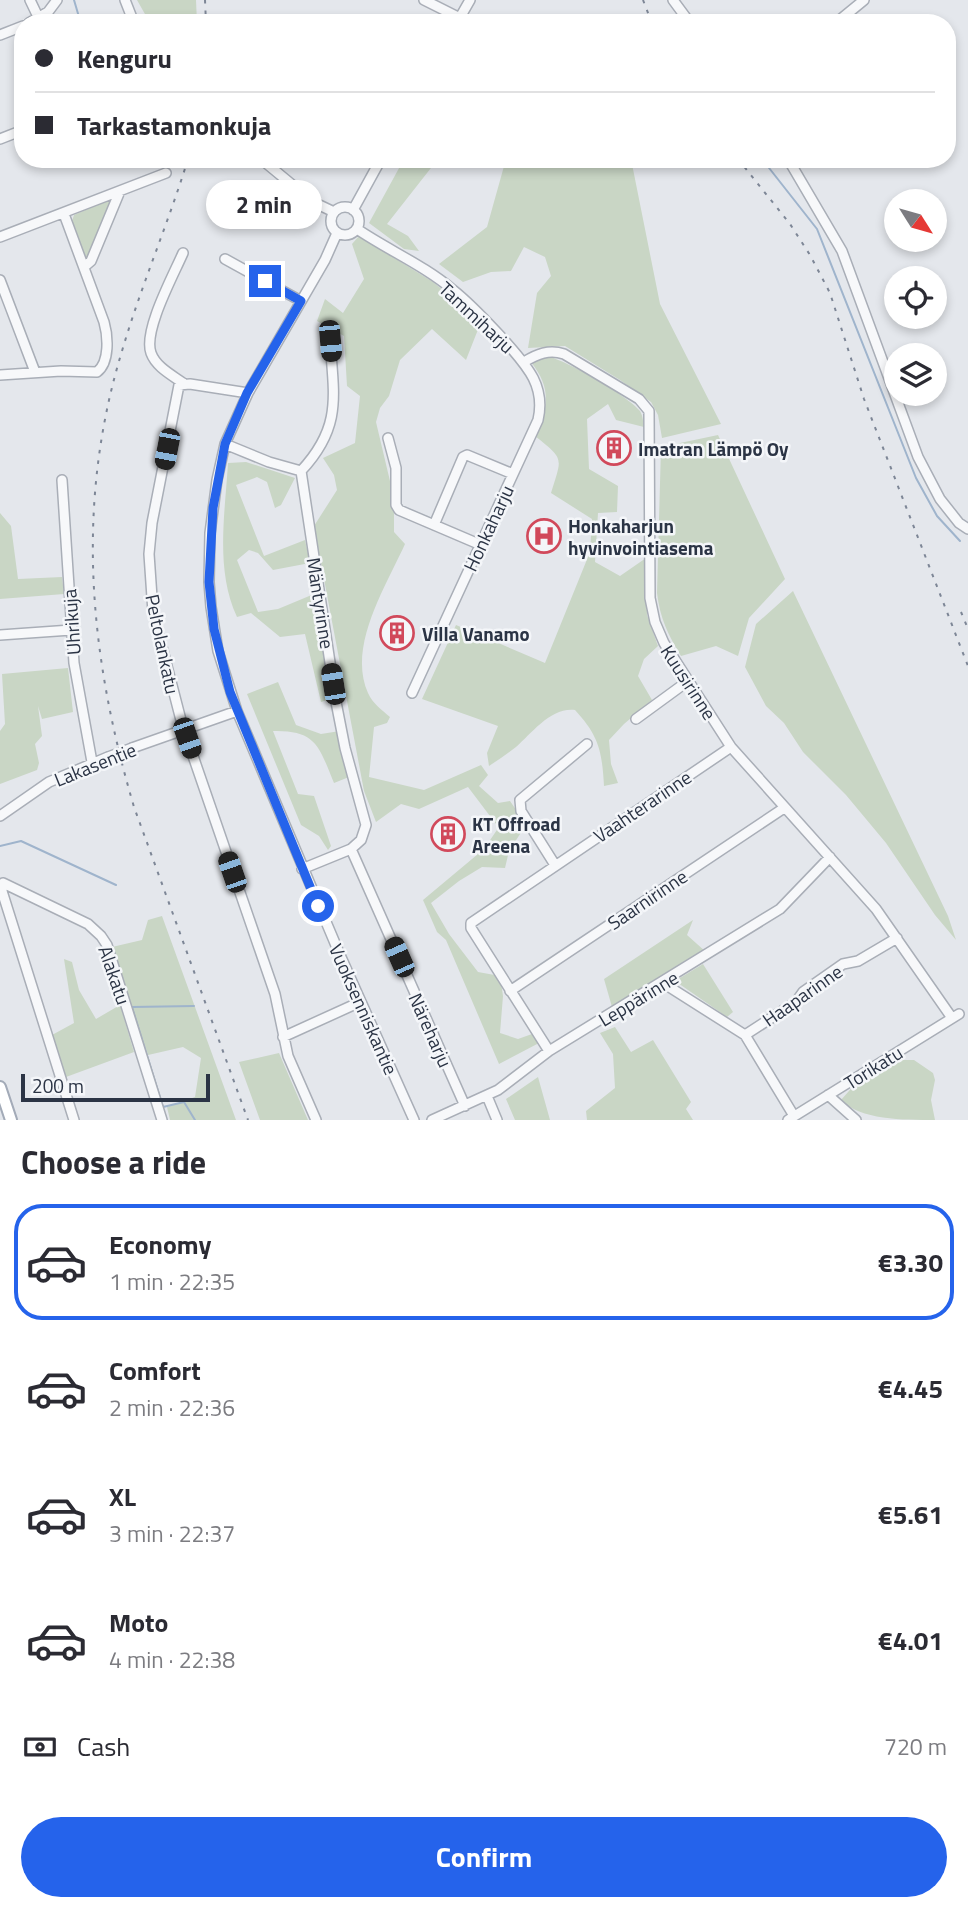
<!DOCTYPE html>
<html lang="en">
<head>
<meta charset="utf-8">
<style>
  :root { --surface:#fff; --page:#f2f2f3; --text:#2b2b33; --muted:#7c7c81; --line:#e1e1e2; --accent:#2563eb }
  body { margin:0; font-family:"Titillium Web",sans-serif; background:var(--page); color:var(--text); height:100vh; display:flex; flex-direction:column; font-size:26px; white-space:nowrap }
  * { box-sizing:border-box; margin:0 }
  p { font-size:23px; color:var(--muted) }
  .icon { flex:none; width:38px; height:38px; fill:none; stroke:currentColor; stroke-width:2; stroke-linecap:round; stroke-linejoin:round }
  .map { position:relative; height:1120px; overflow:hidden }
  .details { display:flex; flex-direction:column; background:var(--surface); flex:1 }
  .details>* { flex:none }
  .hud { position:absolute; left:14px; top:14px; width:942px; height:154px; border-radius:28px; box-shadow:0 4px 10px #0003; display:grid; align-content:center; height:154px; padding:0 21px; background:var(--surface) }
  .needle { width:46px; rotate:127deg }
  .controls { position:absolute; left:884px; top:189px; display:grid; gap:14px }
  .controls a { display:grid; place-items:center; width:63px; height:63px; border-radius:50%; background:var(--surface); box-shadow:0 4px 10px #0003; font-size:35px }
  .scale { position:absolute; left:21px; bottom:18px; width:189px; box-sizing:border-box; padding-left:7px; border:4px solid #2b3445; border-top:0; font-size:19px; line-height:24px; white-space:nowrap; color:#2b3445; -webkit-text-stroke:5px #f4f6f9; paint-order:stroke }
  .end { position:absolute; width:32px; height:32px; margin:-16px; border:9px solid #2563eb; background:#fff; box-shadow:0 0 0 4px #fff }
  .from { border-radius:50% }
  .bubble { position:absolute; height:49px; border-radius:24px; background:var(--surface); box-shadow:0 4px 10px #0003; font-size:23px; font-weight:700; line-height:49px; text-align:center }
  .car { position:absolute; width:21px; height:42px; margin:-21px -10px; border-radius:9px; box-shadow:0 0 5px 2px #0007; background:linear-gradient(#222 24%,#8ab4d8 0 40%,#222 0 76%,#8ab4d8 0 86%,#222 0) }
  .hud b { display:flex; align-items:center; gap:24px; height:66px; font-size:26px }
  .hud b+b { border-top:2px solid var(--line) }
  .hud i { width:18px; height:18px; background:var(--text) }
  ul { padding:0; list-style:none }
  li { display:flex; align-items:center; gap:21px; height:116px; margin:0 14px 10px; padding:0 7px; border:4px solid transparent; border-radius:28px }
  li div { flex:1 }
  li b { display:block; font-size:26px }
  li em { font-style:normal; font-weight:700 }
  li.current { border-color:var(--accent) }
  li>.icon { width:63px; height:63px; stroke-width:1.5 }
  h2 { padding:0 21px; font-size:32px; line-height:84px }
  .pay { display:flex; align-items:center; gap:18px; height:77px; padding:0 21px; font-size:26px }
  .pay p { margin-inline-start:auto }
  .action { display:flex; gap:14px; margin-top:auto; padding:14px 21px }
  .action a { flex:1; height:80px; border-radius:42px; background:var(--accent); color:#fff; font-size:28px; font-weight:700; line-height:80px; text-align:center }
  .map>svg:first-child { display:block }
  .green { fill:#c9d6c5 }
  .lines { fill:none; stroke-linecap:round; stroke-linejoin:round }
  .stream { stroke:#9fb4cc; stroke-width:2 }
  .minor-casing { stroke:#a9aeb7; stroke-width:12 }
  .major-casing { stroke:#a3abb8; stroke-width:14 }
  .minor { stroke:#f7f8fa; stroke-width:9 }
  .major { stroke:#fff; stroke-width:10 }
  .rail { stroke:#7d8696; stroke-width:2; stroke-dasharray:3.5 7; stroke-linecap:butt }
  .minor-bridge-casing { stroke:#a9aeb7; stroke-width:12; stroke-linecap:butt }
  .minor-bridge { stroke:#f7f8fa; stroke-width:9 }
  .route { stroke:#2563eb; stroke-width:9 }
  .labels { text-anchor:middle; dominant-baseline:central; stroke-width:5; stroke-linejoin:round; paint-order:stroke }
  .street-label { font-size:19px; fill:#2b3445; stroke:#f4f6f9 }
  .poi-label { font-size:19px; font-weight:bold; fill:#2b3445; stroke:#f4f6f9; text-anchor:start }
</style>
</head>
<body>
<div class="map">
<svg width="968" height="1120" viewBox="0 0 968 1120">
  <rect width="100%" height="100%" fill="#e4e7ec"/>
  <!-- green -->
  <path class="green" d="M137,0h59l1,23h-47z
    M404,159h34l-51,65 21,12 11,15 -15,-2 -35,-26z
    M506,159h122l4,5 28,140 61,120 -59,14 -4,-23 -7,-13 -31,-22 -55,-34 -37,2 9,-55 14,-17 -6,-19 -21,-10 -13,24 -20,1 -28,10 -24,-18 48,-37z
    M108,200l4,3 -24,55 -4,-1 -12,-36 2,-6z
    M359,236l74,46 44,36 2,9 -13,33 -34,-31 -32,31 -11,36 -9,12 -4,14 18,76v34l11,12c-19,42 -58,103 -37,149 5,11 14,17 22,24l-3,6 -13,4 -5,50 55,13 57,-25 7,10 -9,11 19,17 12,-2 13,19 -7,1 6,10 -13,20 -4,17 -23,-1 -23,14 -28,22 18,31 29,38 22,4 3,20 -3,37 18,6 14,-5 7,9 -40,21 -53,-124 -9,-8 -14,-32 61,-51 17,-25h-5l-28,-37 -49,22 -18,-5 -25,18 -12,-31 -50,-265 23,-36 -3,-15 -11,-17 32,-15 5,-47 -13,-10 -3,-50 -27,-15 8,-22 18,14 21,-34 -12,-35z
    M550,357c19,5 78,39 90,54 3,5 3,11 4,16l-28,-7 -8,-16 -21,15 2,50 29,17 -1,26 -19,1 -3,49 25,14 26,-18 1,57 11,31 -14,13 -6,17 14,24 -28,24 -15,16 2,24 7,19 -14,3c-2,-35 -5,-50 -29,-76 -24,-3 -43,23 -59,37 -9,7 -18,13 -27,19l-2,-13 11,-27 -76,-27 34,-74 89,38 45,-111 2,-33 -41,-26c11,-36 14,-33 -16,-57 13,-30 17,-47 -4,-74z
    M718,435l67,144 -36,39 -11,38 -22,-10 -35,10c-13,-21 -21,-38 -24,-63l4,-146z
    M246,462l49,16 -14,27 -6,3 -8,-26 -10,-5 -21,8 28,71 41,-16 5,23 -37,7 -15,-17 -9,-3 -12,10 21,52 20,-3 36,-15 20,104 -13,4 -16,-68 -25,3 -29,-24 -14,4c-22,-47 -12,-103 -9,-154z
    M0,513l11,13 7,53 44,-2 2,17 -64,5z
    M793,591l155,325 8,24 -21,-25 -49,-72 -40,-48 -43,-43 -19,-29 -18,-17 -21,-39 11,-43z
    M68,668l5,44 -31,7 -4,-13 4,30 -7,8 4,19 -2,7 -37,14v-53l5,-7 -3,-50z
    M278,682l18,43 25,9 19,-3 9,46 -15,6c-15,-36 -17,-53 -61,-52l25,63 16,2 17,50 -3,4 -9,-14 -18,-11 -54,-131z
    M162,916l74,204h-66l-3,-13 28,-10 6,-39 -18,-11 -35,8 -36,-108 30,-7 6,-20z
    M693,920l-6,15 19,17 -94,55 -8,-28z
    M64,959l8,3 7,28 17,29 24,-14 14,47 -68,25 -14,-42 22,-12z
    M703,964l30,48 -6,5 -52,-36z
    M615,1027l16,25 22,-12 38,62 -5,7 7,11h-106l-1,-9 29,-23 -2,-34 -13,-21z
    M279,1053l29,67h-48l-21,-58z
    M893,1060h21l19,13 2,7 -4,20 4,20c-32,0 -75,0 -94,-20l15,-17z
    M538,1077l12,43h-35l-9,-21z"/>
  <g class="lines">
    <!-- stream -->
    <path class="stream" d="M74,0l5,17 -1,6
      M762,159l55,70 99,249 21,38 23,25
      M0,846l21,-5 95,44
      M194,1006l-62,1 31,100 21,-5 11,18"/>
    <!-- minor casing -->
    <g class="minor-casing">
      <path id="minor" d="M30,0l10,21
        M125,0l9,23
        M424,0l36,18
        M673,0l17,23
        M458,21l12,-21
        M29,23l19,-11 9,-12
        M836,23l28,-23
        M0,35l23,-9
        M0,139l23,-9
        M261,159l52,43 21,10
        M788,159l54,92 76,206 22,42 19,24 9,6
        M331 221a14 14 0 1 1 28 0a14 14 0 1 1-28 0Z
        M353,210l28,-51
        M357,229c31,21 68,37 96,61 19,15 35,33 51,50 22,25 42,45 34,80l-126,273
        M337,233l-12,27 -77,133 -23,51 -8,36 -7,53 -1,49 2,25 7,44 19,60 103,244 74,165
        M0,237l166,-64
        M183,253c-10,23 -40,78 -32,100 5,14 21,22 32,30
        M225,259l76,42
        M84,267l7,-6 29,-70
        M0,280l35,92
        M524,362c13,-8 25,-13 40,-8l75,45 10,12 1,187 5,24 9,21 67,104 145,162 76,109
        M0,375l61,-4 36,1c13,-10 11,-36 7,-50l-40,-108
        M248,393l-58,-9 -11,1 -27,138 -3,31 4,58 29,112 93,270 13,62 28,64
        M388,438l8,30v37l3,5 82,35
        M225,444l44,18 32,9
        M301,471l35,231 9,46 21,77 -5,15 -10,9
        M301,471c41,-44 33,-74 29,-130
        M62,480l12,183 18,99
        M434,525l29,-68 4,-2 46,19
        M0,635l71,-5
        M636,719l52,-38
        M132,748l105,-37
        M0,816l49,-34 59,-25
        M555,865l-34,-54 -1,-11 67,-56
        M302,869l49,-20 114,257
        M663,983l82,52 49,81
        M510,991l274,-183
        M745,1035l51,-33 7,-10 40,-28 15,-3 39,-23
        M283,1037l77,-35
        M549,1051l-78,-123v-5l260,-176
        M828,1095l28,25
        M487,1096l10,24
        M74,1120l-72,-229 1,-8 85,41 13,12 6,9 55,175
        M432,1120l66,-30 51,-39 231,-142 50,-52
        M788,1120l171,-106"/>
    </g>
    <!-- major casing -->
    <g class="major-casing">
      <path id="major" d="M0,1087l11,33"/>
    </g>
    <!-- minor -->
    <use href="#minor" class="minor"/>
    <!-- major -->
    <use href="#major" class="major"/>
    <!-- rail -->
    <path class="rail" d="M205,0l1,23
      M643,0l9,23
      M188,159c-20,65 -47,127 -66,192 -47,154 -33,303 12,456l114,313
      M738,159l52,65 20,31 20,38 34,106 104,267
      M961,612l7,17"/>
    <!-- minor-bridge casing -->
    <g class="minor-bridge-casing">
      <path id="minor-bridge" d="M108,757l24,-9"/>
    </g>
    <!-- minor-bridge -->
    <use href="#minor-bridge" class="minor-bridge"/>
  </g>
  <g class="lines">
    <!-- route -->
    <path class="route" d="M265,281l36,20 -54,92 -22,51 -12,64 -4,74 5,47 16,63 88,214"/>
  </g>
  <!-- icons -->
  <defs>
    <g id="building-ring" transform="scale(1.75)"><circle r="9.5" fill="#f4f6f9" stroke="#d1495b" stroke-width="1.5"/><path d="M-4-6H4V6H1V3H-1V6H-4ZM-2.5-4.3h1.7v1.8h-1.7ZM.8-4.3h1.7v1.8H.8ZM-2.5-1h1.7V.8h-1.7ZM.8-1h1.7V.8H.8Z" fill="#d1495b"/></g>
    <g id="hospital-ring" transform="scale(1.75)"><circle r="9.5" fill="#f4f6f9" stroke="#d1495b" stroke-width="1.5"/><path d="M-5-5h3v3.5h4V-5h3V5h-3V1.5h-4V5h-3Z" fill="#d1495b"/></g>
  </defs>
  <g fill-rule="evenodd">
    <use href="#building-ring" x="614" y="448"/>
    <use href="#hospital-ring" x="544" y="536"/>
    <use href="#building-ring" x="397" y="633"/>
    <use href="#building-ring" x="448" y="834"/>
  </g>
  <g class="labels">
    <!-- street labels -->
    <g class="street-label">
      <text transform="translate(477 317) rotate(43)">Tammiharju</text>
      <text transform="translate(488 528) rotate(-65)">Honkaharju</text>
      <text transform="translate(321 603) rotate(81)">Mäntyrinne</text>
      <text transform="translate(71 622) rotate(-94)">Uhrikuja</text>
      <text transform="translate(163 644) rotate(78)">Peltolankatu</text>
      <text transform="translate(689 682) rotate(57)">Kuusirinne</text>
      <text transform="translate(95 764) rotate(-22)">Lakasentie</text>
      <text transform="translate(642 806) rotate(-34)">Vaahterarinne</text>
      <text transform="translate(647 899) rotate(-34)">Saarnirinne</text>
      <text transform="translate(115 975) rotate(71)">Alakatu</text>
      <text transform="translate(802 995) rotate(-35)">Haaparinne</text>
      <text transform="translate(638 998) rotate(-31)">Leppärinne</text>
      <text transform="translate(364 1009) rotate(66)">Vuoksenniskantie</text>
      <text transform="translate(431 1030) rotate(66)">Näreharju</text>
      <text transform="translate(873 1067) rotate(-32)">Torikatu</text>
    </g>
    <!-- poi labels -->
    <g class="poi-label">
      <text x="638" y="448">Imatran Lämpö Oy</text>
      <text x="568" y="525">Honkaharjun<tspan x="568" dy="22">hyvinvointiasema</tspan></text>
      <text x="422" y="633">Villa Vanamo</text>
      <text x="472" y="823">KT Offroad<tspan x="472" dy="22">Areena</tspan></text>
    </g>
  </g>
</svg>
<div class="controls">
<a><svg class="needle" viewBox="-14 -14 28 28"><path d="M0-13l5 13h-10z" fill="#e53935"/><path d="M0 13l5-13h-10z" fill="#7c7c81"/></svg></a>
<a><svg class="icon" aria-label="locate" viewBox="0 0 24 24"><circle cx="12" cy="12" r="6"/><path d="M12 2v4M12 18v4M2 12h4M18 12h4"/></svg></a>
<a><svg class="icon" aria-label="layers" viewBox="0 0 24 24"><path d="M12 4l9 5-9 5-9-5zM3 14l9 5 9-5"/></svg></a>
</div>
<div class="scale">200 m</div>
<i class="end from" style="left:318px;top:906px"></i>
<i class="end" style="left:265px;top:281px"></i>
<div class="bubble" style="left:206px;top:180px;width:116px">2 min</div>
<i class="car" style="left:330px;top:341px;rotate:175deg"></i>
<i class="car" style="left:167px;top:449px;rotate:191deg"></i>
<i class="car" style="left:333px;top:684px;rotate:351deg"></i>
<i class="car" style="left:187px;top:738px;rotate:161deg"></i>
<i class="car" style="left:232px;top:872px;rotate:341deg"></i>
<i class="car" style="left:399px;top:957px;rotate:336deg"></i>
<div class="hud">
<b><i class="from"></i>Kenguru</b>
<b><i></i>Tarkastamonkuja</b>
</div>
</div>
<section class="details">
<h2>Choose a ride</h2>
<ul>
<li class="current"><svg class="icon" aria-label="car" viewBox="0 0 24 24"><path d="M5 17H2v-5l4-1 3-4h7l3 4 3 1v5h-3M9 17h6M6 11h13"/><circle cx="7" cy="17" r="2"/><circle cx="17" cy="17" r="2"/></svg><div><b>Economy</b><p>1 min · 22:35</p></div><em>€3.30</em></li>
<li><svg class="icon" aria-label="car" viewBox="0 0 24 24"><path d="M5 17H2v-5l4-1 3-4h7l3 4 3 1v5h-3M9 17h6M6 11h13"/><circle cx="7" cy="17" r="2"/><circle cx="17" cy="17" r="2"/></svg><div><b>Comfort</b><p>2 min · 22:36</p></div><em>€4.45</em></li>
<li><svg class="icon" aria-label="car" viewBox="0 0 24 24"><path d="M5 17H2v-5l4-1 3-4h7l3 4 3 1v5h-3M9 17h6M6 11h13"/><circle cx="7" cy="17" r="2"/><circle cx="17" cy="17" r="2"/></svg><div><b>XL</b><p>3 min · 22:37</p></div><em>€5.61</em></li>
<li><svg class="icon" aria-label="car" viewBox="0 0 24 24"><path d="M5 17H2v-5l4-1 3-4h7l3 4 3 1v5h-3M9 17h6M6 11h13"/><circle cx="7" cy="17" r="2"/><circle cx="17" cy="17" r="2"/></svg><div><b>Moto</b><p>4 min · 22:38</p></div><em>€4.01</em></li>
</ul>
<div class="pay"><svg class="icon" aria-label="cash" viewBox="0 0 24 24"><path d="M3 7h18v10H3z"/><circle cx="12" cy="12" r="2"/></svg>Cash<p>720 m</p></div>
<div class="action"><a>Confirm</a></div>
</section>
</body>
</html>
